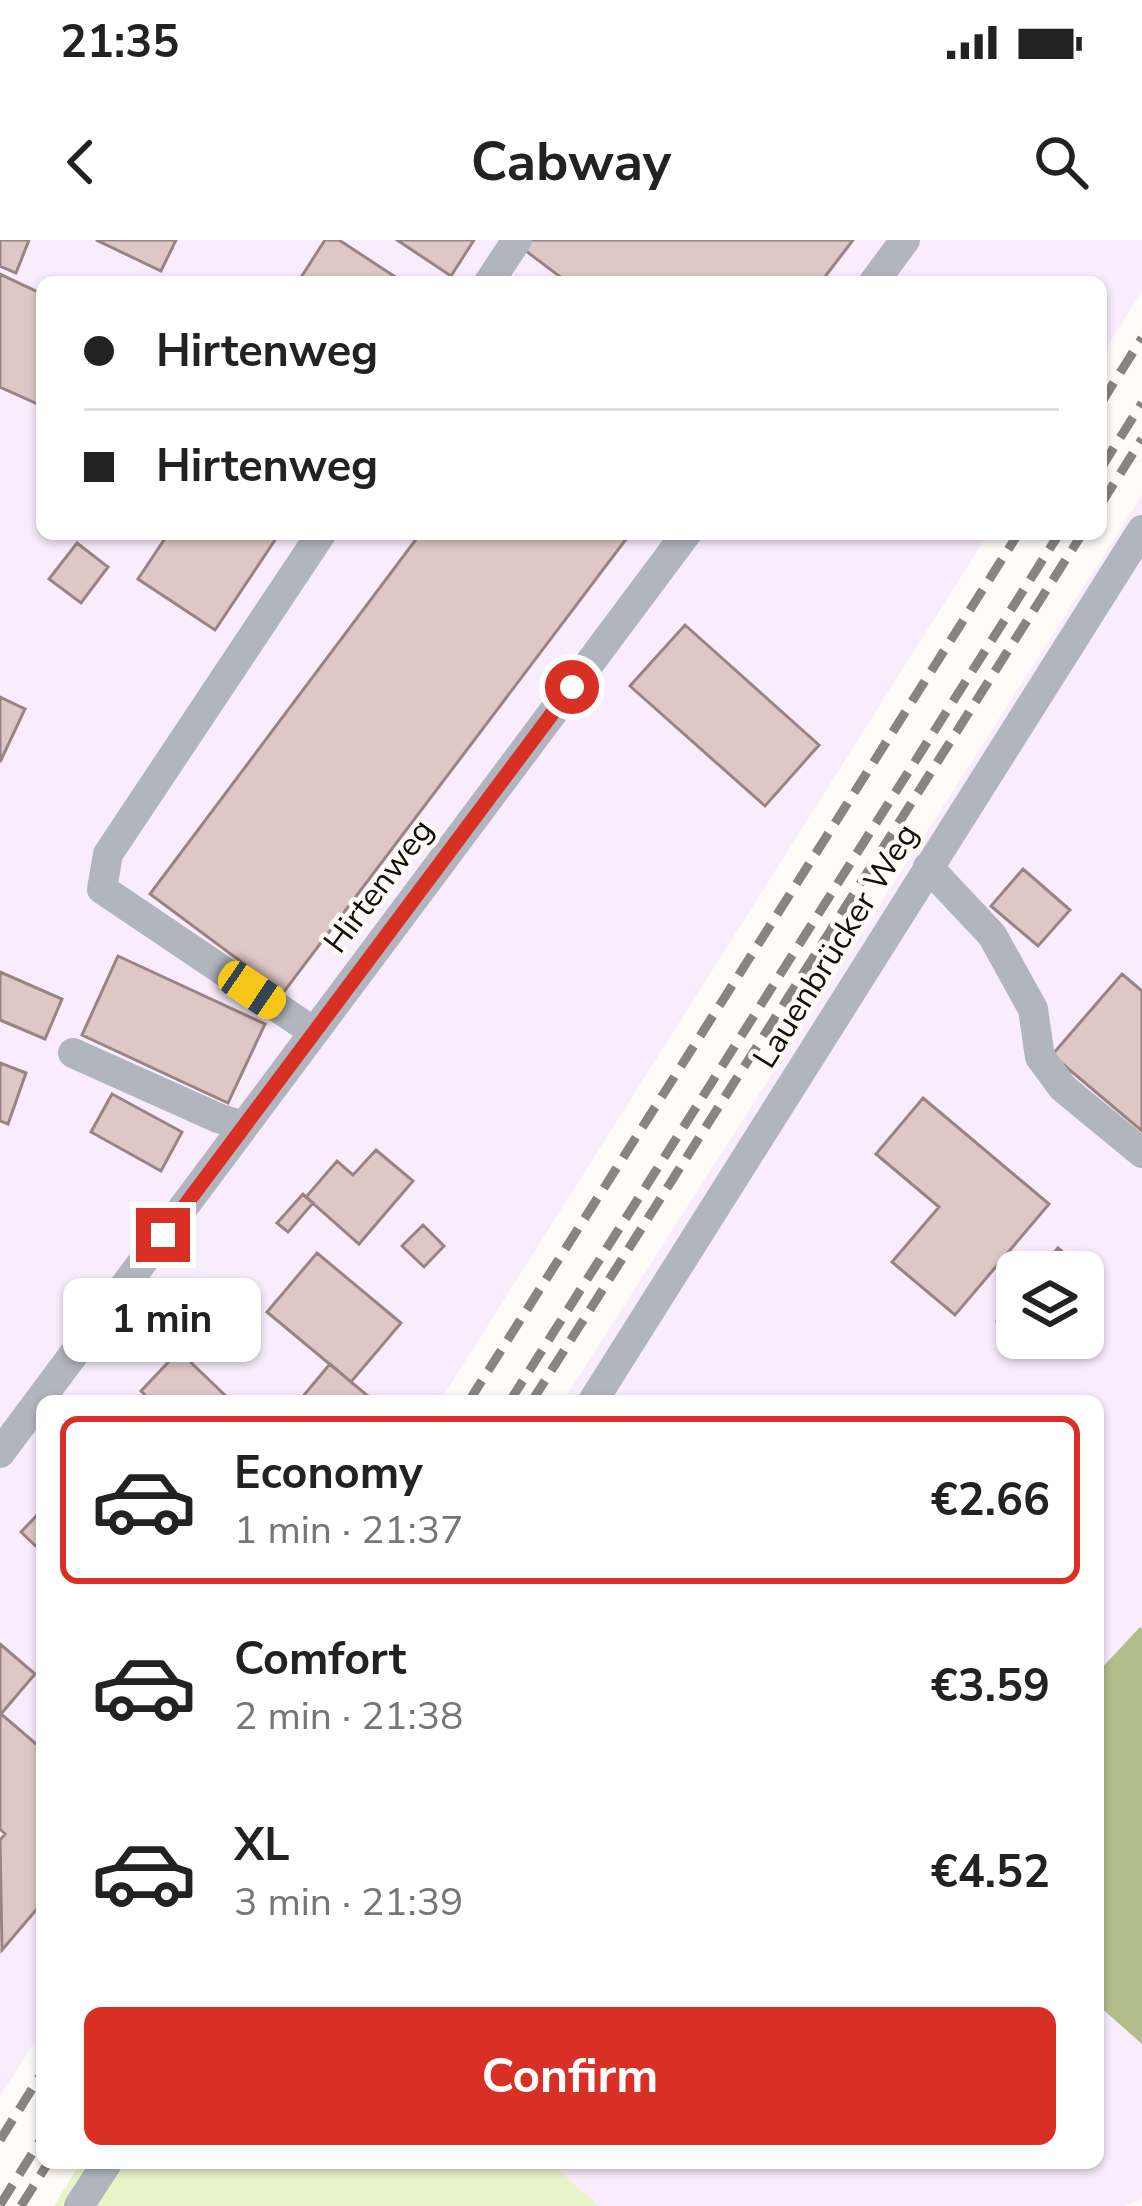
<!DOCTYPE html>
<html lang="en">
<head>
<meta charset="utf-8">
<style>
  :root { --surface:#fff; --page:#f6f6f6; --text:#222; --muted:#767676; --line:#e0e0e0; --accent:#d93025 }
  body { margin:0; font-family:"Nunito Sans",sans-serif; background:var(--page); color:var(--text); height:100vh; display:flex; flex-direction:column; font-size:45px; white-space:nowrap }
  * { box-sizing:border-box; margin:0 }
  p { font-size:39px; color:var(--muted) }
  .icon { flex:none; width:66px; height:66px; fill:none; stroke:currentColor; stroke-width:2; stroke-linecap:round; stroke-linejoin:round }
  .map { position:relative; flex:1; overflow:hidden }
  .panel { position:absolute; left:36px; top:1155px; width:1068px; height:774px; display:flex; flex-direction:column; background:var(--surface); border-radius:18px; box-shadow:0 3px 9px #0004 }
  .panel>* { flex:none }
  .banner { position:absolute; left:36px; top:36px; width:1071px; height:264px; border-radius:18px; box-shadow:0 3px 9px #0004; display:grid; align-content:center; height:264px; padding:0 48px; background:var(--surface) }
  .tools { position:absolute; left:996px; top:1011px; display:grid; gap:24px }
  .tools a { display:grid; place-items:center; width:108px; height:108px; border-radius:18px; background:var(--surface); box-shadow:0 3px 9px #0004; font-size:60px }
  .end { position:absolute; width:54px; height:54px; margin:-27px; border:15px solid #d93025; background:#fff; box-shadow:0 0 0 6px #fff }
  .from { border-radius:50% }
  .bubble { position:absolute; height:84px; border-radius:18px; background:var(--surface); box-shadow:0 3px 9px #0004; font-size:39px; font-weight:700; line-height:84px; text-align:center }
  .car { position:absolute; width:36px; height:72px; margin:-36px -18px; border-radius:15px; box-shadow:0 0 9px 3px #0007; background:linear-gradient(#f5c518 24%,#345 0 40%,#f5c518 0 76%,#345 0 86%,#f5c518 0) }
  .banner b { display:flex; align-items:center; gap:42px; height:114px; font-size:45px }
  .banner b+b { border-top:3px solid var(--line) }
  .banner i { width:30px; height:30px; background:var(--text) }
  ul { padding:21px 0 0; list-style:none }
  li { display:flex; align-items:center; gap:36px; height:168px; margin:0 24px 18px; padding:0 24px; border:6px solid transparent; border-radius:18px }
  li div { flex:1 }
  li b { display:block; font-size:45px }
  li em { font-style:normal; font-weight:700 }
  li.on { border-color:var(--accent) }
  li>.icon { width:108px; height:108px; stroke-width:1.5 }
  .action { display:flex; gap:24px; margin-top:auto; padding:24px 48px }
  .action a { flex:1; height:138px; border-radius:18px; background:var(--accent); color:#fff; font-size:48px; font-weight:700; line-height:138px; text-align:center }
  .status { display:flex; justify-content:space-between; align-items:center; height:84px; padding:0 60px; background:var(--surface); direction:ltr }
  .status svg { height:33px; fill:currentColor }
  header { display:flex; justify-content:space-between; align-items:center; height:156px; padding:0 48px; background:var(--surface); font-size:54px; font-weight:700 }
  .map>svg:first-child { display:block }
  .industrial { fill:#f9edfd; fill-rule:evenodd }
  .green { fill:#eaf4c9 }
  .forest { fill:#b3bd8c }
  .building { fill:#dfc7c6; stroke:#9a8483; stroke-width:3 }
  .lines { fill:none; stroke-linecap:round; stroke-linejoin:round }
  .minor { stroke:#b1b6be; stroke-width:30 }
  .rail { stroke:#888480; stroke-width:9; stroke-dasharray:24 12; stroke-linecap:butt }
  .route { stroke:#d93025; stroke-width:15 }
  .labels { text-anchor:middle; dominant-baseline:central; stroke-width:9; stroke-linejoin:round; paint-order:stroke }
  .street-label { font-size:33px; fill:#130f09; stroke:#fefbf8 }
</style>
</head>
<body>
<div class="status"><b>21:35</b><svg viewBox="0 0 49 12"><path d="M0 12V9h3v3zM5 12V6h3v6zM10 12V3h3v9zM15 12V0h3v12zM26 1h20v11H26zM47 4h2v5h-2z"/></svg></div>
<header><svg class="icon" aria-label="back" viewBox="0 0 24 24"><path d="M15 5l-7 7 7 7"/></svg>Cabway<svg class="icon" aria-label="search" viewBox="0 0 24 24"><circle cx="10" cy="10" r="6"/><path d="M15 15l6 6"/></svg></header>
<div class="map">
<svg width="1142" height="1966" viewBox="0 0 1142 1966">
  <rect width="100%" height="100%" fill="#fefbf8"/>
  <!-- industrial -->
  <path class="industrial" d="M0,0h1142v51l-41,65v-74h-1059v252h946l-548,867h-398v629l-42,67z
    M1142,255v1704l-17,7h-526l-48,-43h547v-762h-535zM1017,1032h66v66h-66z"/>
  <!-- green -->
  <path class="green" d="M80,1923h471l48,43h-545z"/>
  <!-- forest -->
  <path class="forest" d="M1140,1387l2,2v415l-44,-39v-333z"/>
  <!-- building -->
  <path class="building" d="M0,0h29l-13,33 -16,-7z
    M96,0h80l-15,31z
    M325,0h14l64,42h-105z
    M397,0h77l-23,36z
    M528,0h325l-32,42h-254l-45,-34z
    M0,34l42,20v112l-42,-19z
    M168,294h111l-64,96 -77,-51z
    M420,294h210l-347,459 -133,-99z
    M77,303l31,24 -27,36 -32,-24z
    M685,385l134,120 -54,61 -135,-120z
    M0,457l25,12 -25,53z
    M1023,629l47,41 -32,36 -47,-40z
    M118,716l147,68 -37,79 -146,-68z
    M0,732l62,27 -17,40 -45,-19z
    M1122,734l20,17v140l-90,-76z
    M0,823l26,10 -18,51 -8,-3z
    M112,854l70,38 -21,39 -70,-39z
    M923,858l126,106 -94,111 -63,-53 47,-55 -63,-53z
    M376,910l37,31 -54,63 -53,-47 31,-36 16,14z
    M303,954l10,9 -25,29 -11,-9z
    M423,985l21,21 -20,21 -22,-21z
    M1058,1008l42,36 -17,20v-32h-45z
    M317,1013l84,70 -50,59 -84,-70z
    M1017,1057v41h38l-16,19 -42,-36z
    M179,1111l52,50h-80l-10,-10z
    M330,1124l21,18 23,19h-75z
    M42,1270v42l-21,-20z
    M0,1404l35,30 -34,40 41,35v154l-40,47 -2,-110 5,-6 -5,-5z"/>
  <g class="lines">
    <!-- minor -->
    <path class="minor" d="M489,42l28,-42
      M874,42l31,-42
      M928,627l64,68 41,74 7,48 23,31 79,65
      M314,792l-212,-143 6,-35 213,-320
      M73,813l145,65 26,8
      M593,1161l549,-871
      M0,1213l686,-919
      M79,1966l28,-43"/>
    <!-- rail -->
    <path class="rail" d="M1101,163l41,-65
      M1101,228l41,-65
      M1101,264l41,-65
      M469,1161l549,-867
      M510,1161l549,-867
      M532,1161l550,-867
      M0,1900l42,-67
      M0,1965l42,-67
      M21,1966l27,-43"/>
  </g>
  <g class="lines">
    <!-- route -->
    <path class="route" d="M163,995l409,-548"/>
  </g>
  <g class="labels">
    <!-- street labels -->
    <g class="street-label">
      <text transform="translate(379 646) rotate(-53)">Hirtenweg</text>
      <text transform="translate(836 706) rotate(-58)">Lauenbrücker Weg</text>
    </g>
  </g>
</svg>
<div class="tools">
<a><svg class="icon" aria-label="layers" viewBox="0 0 24 24"><path d="M12 4l9 5-9 5-9-5zM3 14l9 5 9-5"/></svg></a>
</div>
<i class="end from" style="left:572px;top:447px"></i>
<i class="end" style="left:163px;top:995px"></i>
<div class="bubble" style="left:63px;top:1038px;width:198px">1 min</div>
<i class="car" style="left:252px;top:750px;rotate:124deg"></i>
<div class="banner">
<b><i class="from"></i>Hirtenweg</b>
<b><i></i>Hirtenweg</b>
</div>
<section class="panel">
<ul>
<li class="on"><svg class="icon" aria-label="car" viewBox="0 0 24 24"><path d="M5 17H2v-5l4-1 3-4h7l3 4 3 1v5h-3M9 17h6M6 11h13"/><circle cx="7" cy="17" r="2"/><circle cx="17" cy="17" r="2"/></svg><div><b>Economy</b><p>1 min · 21:37</p></div><em>€2.66</em></li>
<li><svg class="icon" aria-label="car" viewBox="0 0 24 24"><path d="M5 17H2v-5l4-1 3-4h7l3 4 3 1v5h-3M9 17h6M6 11h13"/><circle cx="7" cy="17" r="2"/><circle cx="17" cy="17" r="2"/></svg><div><b>Comfort</b><p>2 min · 21:38</p></div><em>€3.59</em></li>
<li><svg class="icon" aria-label="car" viewBox="0 0 24 24"><path d="M5 17H2v-5l4-1 3-4h7l3 4 3 1v5h-3M9 17h6M6 11h13"/><circle cx="7" cy="17" r="2"/><circle cx="17" cy="17" r="2"/></svg><div><b>XL</b><p>3 min · 21:39</p></div><em>€4.52</em></li>
</ul>
<div class="action"><a>Confirm</a></div>
</section>
</div>
</body>
</html>
